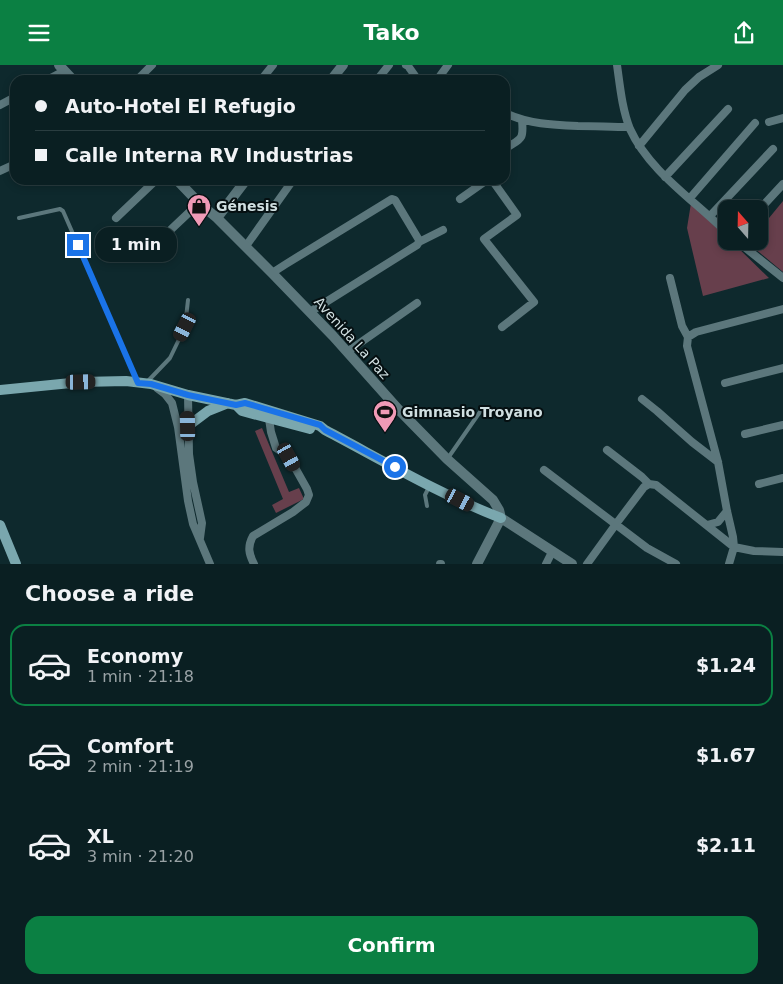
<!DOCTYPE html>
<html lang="en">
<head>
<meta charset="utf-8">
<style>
  :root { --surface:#0a1f22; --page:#182c2f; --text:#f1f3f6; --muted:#99a2a5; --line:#2a3d40; --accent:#0b8043 }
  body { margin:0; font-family:"DejaVu Sans",sans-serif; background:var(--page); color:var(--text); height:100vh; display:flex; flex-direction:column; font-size:19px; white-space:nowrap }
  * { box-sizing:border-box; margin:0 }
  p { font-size:16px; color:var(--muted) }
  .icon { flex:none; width:28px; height:28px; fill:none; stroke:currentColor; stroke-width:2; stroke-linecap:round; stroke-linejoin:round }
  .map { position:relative; height:499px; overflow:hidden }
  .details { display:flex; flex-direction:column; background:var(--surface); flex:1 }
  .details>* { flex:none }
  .hud { position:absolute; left:10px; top:10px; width:500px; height:110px; border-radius:15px; box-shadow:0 2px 8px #0003,0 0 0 1px var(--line); display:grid; align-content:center; height:110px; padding:0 25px; background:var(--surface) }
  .needle { width:32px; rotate:340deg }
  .controls { position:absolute; left:718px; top:135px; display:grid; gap:10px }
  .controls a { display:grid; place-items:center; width:50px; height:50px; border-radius:10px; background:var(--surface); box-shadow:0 2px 8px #0003,0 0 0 1px var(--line); font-size:25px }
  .end { position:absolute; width:22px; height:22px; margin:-11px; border:6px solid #1a73e8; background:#fff; box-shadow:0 0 0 2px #fff }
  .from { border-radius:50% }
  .bubble { position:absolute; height:35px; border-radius:15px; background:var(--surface); box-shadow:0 2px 8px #0003,0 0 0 1px var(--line); font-size:16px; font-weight:700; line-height:35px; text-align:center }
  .car { position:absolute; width:15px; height:30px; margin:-15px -8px; border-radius:6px; box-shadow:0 0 4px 1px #0007; background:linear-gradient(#222 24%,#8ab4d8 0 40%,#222 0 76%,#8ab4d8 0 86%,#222 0) }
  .hud b { display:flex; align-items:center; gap:18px; height:48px; font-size:19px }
  .hud b+b { border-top:1px solid var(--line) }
  .hud i { width:12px; height:12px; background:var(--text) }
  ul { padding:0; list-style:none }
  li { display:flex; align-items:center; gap:15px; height:82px; margin:0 10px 8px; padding:0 15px; border:2px solid transparent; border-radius:15px }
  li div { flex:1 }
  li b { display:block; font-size:19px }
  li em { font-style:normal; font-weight:700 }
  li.current { border-color:var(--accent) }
  li>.icon { width:45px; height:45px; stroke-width:1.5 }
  h2 { padding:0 25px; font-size:22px; line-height:60px }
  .action { display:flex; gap:10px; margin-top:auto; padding:10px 25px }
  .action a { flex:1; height:58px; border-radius:15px; background:var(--accent); color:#fff; font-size:20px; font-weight:700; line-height:58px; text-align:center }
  header { display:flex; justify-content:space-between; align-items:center; height:65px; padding:0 25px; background:var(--accent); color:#fff; font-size:22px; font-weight:700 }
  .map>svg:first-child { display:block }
  .green { fill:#673f4c }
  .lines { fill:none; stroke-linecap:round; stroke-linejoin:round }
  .service { stroke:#5c777c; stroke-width:4 }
  .minor { stroke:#5c777c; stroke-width:8 }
  .tertiary { stroke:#5c777c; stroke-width:10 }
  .secondary { stroke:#7aa7ae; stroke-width:10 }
  .route { stroke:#1a73e8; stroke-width:6 }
  .labels { text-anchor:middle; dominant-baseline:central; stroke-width:4; stroke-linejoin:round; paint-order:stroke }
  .poi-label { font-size:14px; font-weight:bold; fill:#d0dfe1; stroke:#050f11; text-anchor:start }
  .street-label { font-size:14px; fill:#d0dfe1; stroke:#050f11 }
</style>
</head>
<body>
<header><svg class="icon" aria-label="menu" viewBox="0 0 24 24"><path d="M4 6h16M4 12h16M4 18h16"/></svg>Tako<svg class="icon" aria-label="share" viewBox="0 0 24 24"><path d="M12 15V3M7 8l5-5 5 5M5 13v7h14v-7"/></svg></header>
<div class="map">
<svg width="783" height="499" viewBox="0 0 783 499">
  <rect width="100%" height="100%" fill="#0e292d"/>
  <!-- green -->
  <path class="green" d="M783,136v71l-35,-29 1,-2h10v-11z
    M691,138l35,34v4h5l38,37 -66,18 -16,-68z
    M262,363l27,64 10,-4 5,11 -28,14 -4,-8 11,-6 -28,-68z"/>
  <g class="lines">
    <!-- service -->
    <path class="service" d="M19,153l41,-9 3,2 74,169
      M147,317l23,-24 15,-31 3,-27
      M448,393l34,-49
      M427,441l-2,-11 4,-8"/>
    <!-- minor -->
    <path class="minor" d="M406,0l2,1 10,14
      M617,0c3,21 5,44 13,64 19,42 64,71 96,103
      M47,15l17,-9
      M137,15l15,-15
      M261,15l12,-15
      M377,15l12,-15
      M437,15l11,-15
      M0,40l15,-8
      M505,48c24,11 47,12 73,13 17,0 34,1 51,1
      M769,57l14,-4
      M639,81l46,-56 14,-13 19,-12
      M505,84c16,-11 19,-8 17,-29
      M0,106l15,-7
      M665,112l63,-68
      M492,115l25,35 -33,24 50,63 -32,25
      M100,116l1,-1
      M690,133l65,-75
      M460,134l27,-19
      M759,145l24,-26
      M710,151l63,-67
      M116,153l40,-38
      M737,176l46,37
      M246,181l47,-66
      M144,190l55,-52
      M272,208l14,-9 106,-65 3,1 24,40v2
      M670,213l12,48 6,11 -1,9 31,116 9,49 6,26 1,10 -5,17
      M310,247l107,-67 2,-3 24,-12
      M688,272l8,-5 87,-23
      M347,287l70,-49
      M725,318l58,-15
      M157,323l8,6 7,9 6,24 10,74 5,23 17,40
      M188,330l1,59 4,28 9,41 -2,15
      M642,334l15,12 35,31 26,20
      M745,369l38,-9
      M607,385l35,27 7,7 7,1 78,62 20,4 29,1
      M544,405l103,78 29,16
      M759,419l24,-6
      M707,460l11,-3 9,-11
      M254,499c-5,-10 -7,-17 -1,-28l40,-24 13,-10 3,-7 -2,-6 -18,-32 -13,-9 -5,-16 -2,-13
      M440,499h1
      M546,499l6,-12
      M587,499l29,-40 28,-37 5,-3"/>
    <!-- tertiary -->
    <path class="tertiary" d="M59,0l14,15
      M331,15l12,-15
      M177,115l22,23 18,15 55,55 61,63 66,74 48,49 46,41 6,10 2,8
      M217,153l29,-38
      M501,453l71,46
      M477,499l24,-46"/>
    <!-- secondary -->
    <path class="secondary" d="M0,325l81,-8 45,-1 25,3 37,11 48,10 9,-2 75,23 5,4c57,30 116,65 176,88
      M236,340l6,6 68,18
      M188,361l20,-15 20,-8
      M0,460l16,39"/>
  </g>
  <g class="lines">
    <!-- route -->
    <path class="route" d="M78,180l60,138 13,1 37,11 48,10 9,-2 75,22 5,5 70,37"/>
  </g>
  <!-- icons -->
  <defs>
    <g id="shop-pin" transform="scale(1.25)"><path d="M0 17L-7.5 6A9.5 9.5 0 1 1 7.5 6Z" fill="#f09ab6" stroke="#050f11"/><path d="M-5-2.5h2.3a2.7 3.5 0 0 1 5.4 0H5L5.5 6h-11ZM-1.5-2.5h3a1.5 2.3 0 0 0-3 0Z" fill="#111"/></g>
    <g id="stadium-pin" transform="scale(1.25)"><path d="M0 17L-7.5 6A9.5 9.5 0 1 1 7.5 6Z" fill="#f09ab6" stroke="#050f11"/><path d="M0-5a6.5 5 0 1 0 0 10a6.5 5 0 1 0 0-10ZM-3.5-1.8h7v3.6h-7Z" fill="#111"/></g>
  </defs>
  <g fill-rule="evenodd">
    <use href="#shop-pin" x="199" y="141"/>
    <use href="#stadium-pin" x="385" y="347"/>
  </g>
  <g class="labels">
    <!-- poi labels -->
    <g class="poi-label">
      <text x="216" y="141">Génesis</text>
      <text x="402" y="347">Gimnasio Troyano</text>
    </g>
    <!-- street labels -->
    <g class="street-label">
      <text transform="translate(352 273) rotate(48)">Avenida La Paz</text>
    </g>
  </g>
</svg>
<div class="controls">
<a><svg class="needle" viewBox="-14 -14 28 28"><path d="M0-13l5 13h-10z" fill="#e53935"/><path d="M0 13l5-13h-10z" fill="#99a2a5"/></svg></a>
</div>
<i class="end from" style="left:395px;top:402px"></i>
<i class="end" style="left:78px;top:180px"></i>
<div class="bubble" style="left:95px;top:162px;width:82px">1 min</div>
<i class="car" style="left:185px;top:262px;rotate:207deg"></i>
<i class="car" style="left:81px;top:317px;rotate:89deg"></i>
<i class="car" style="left:188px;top:361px;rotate:359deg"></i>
<i class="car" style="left:289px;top:392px;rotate:151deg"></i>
<i class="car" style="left:460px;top:435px;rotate:117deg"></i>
<div class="hud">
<b><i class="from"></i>Auto-Hotel El Refugio</b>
<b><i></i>Calle Interna RV Industrias</b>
</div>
</div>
<section class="details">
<h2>Choose a ride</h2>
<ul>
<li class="current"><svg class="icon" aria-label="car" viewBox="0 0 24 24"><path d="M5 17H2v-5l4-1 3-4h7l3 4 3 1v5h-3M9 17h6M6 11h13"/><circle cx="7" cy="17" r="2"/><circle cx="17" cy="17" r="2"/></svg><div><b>Economy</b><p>1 min · 21:18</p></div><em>$1.24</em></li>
<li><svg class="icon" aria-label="car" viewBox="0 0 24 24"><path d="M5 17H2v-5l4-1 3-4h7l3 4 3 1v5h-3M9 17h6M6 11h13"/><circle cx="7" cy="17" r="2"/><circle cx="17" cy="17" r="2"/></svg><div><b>Comfort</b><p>2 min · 21:19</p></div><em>$1.67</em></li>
<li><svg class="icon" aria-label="car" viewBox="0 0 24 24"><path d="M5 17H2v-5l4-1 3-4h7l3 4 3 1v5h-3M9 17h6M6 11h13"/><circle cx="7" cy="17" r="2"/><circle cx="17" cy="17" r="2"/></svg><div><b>XL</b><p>3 min · 21:20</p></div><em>$2.11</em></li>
</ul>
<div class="action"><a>Confirm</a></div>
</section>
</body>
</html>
